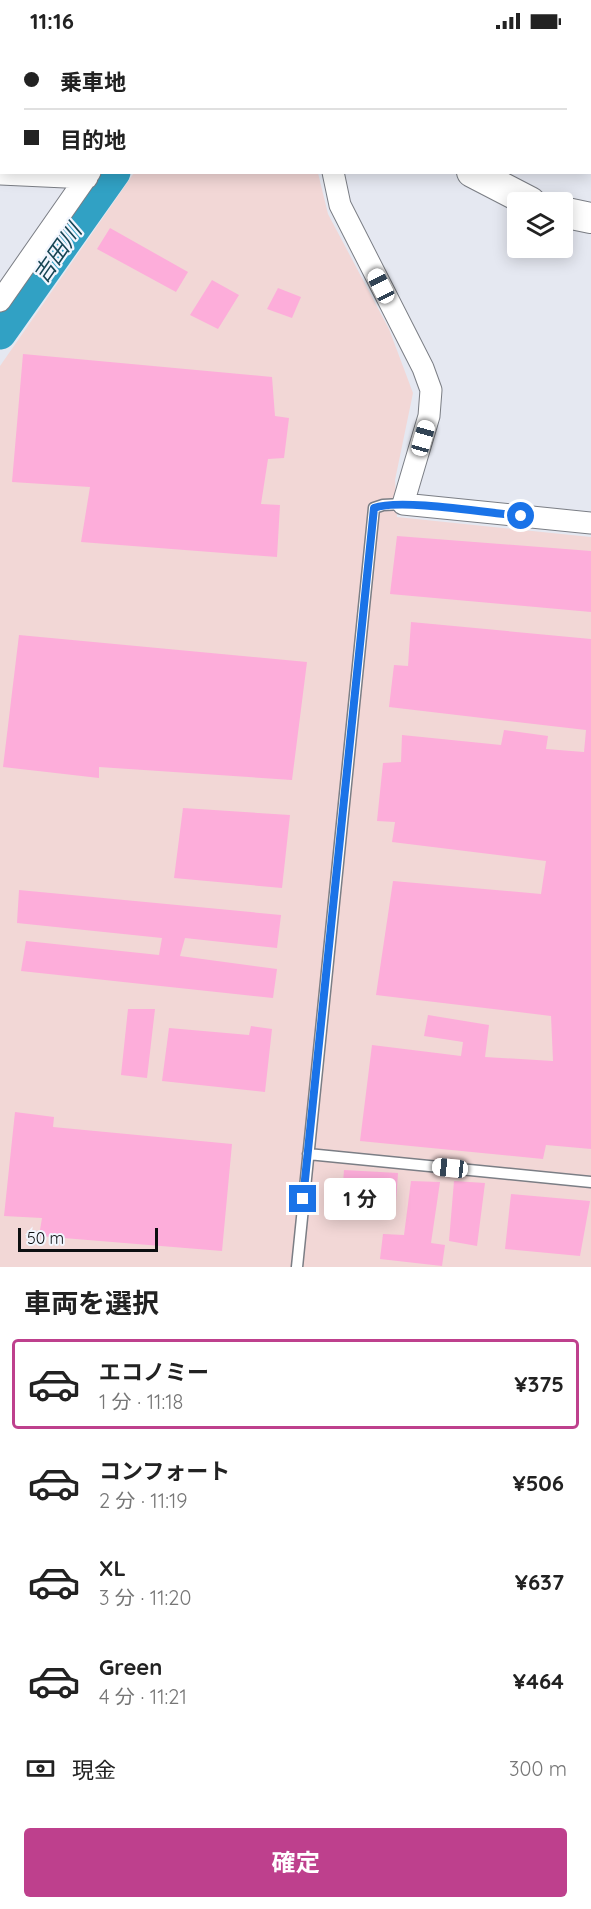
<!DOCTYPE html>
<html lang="ja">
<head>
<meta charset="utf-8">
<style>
  :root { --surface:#fff; --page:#f2f2f2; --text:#222; --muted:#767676; --line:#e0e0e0; --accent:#be408d }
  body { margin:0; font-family:Quicksand,"Noto Sans JP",sans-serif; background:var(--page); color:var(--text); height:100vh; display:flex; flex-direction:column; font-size:22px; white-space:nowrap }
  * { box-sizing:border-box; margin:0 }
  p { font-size:20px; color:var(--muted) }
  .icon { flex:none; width:33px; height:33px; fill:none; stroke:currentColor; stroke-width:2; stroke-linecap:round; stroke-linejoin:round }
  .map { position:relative; height:1225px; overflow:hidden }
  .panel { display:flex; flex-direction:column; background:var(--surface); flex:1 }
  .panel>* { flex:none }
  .top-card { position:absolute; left:0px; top:0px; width:591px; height:132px; box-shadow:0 3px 15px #0003; display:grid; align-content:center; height:132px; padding:0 24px; background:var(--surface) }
  .tools { position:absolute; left:507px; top:150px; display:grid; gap:12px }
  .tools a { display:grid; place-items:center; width:66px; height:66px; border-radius:6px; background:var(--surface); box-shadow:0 3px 15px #0003; font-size:30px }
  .scale { position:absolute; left:18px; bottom:15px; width:140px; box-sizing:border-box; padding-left:6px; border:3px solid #0d0f11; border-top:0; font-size:16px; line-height:21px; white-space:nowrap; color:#0d0f11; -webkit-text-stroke:4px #f2f6fe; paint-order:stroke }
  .end { position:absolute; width:27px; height:27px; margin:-14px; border:8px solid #1a73e8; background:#fff; box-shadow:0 0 0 3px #fff }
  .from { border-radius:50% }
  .bubble { position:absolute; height:42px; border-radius:6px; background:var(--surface); box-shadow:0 3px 15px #0003; font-size:20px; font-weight:700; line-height:42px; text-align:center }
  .car { position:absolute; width:18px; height:36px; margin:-18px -9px; border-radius:8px; box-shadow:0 0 4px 2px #0007; background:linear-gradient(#fff 24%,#345 0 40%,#fff 0 76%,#345 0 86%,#fff 0) }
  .top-card b { display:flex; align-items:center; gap:21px; height:57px; font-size:22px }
  .top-card b+b { border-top:2px solid var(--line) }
  .top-card i { width:15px; height:15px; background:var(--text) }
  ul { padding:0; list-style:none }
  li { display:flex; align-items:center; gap:18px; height:90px; margin:0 12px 9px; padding:0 12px; border:3px solid transparent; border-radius:6px }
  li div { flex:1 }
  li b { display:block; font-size:22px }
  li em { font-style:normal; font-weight:700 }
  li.active { border-color:var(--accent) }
  li>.icon { width:54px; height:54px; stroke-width:1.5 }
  h2 { padding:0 24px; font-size:27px; line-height:72px }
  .pay { display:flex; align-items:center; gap:15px; height:66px; padding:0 24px; font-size:22px }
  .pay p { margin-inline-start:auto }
  .action { display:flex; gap:12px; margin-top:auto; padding:12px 24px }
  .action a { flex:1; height:69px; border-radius:6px; background:var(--accent); color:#fff; font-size:24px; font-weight:700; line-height:69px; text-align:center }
  .status { display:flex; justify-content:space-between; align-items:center; height:42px; padding:0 30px; background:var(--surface); direction:ltr }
  .status svg { height:16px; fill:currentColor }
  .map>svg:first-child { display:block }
  .industrial { fill:#f2d7d6 }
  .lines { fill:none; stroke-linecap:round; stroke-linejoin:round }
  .river { stroke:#31a1c4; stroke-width:33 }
  .building { fill:#fdadda }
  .service-casing { stroke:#7b7e85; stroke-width:13 }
  .minor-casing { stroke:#7b7e85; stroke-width:23 }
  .secondary-casing { stroke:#7b7e85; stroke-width:32 }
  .service { stroke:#fff; stroke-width:10 }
  .minor { stroke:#fff; stroke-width:21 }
  .secondary { stroke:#fff; stroke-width:30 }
  .route { stroke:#1a73e8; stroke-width:8 }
  .labels { text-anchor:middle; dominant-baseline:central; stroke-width:4.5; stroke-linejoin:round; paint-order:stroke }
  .water-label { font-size:22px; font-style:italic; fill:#154453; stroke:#f2f6fe }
</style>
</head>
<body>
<div class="status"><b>11:16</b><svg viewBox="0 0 49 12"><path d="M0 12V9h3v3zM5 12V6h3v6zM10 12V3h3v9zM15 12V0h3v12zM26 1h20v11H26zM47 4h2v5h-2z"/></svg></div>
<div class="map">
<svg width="591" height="1225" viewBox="0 0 591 1225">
  <rect width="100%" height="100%" fill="#e5e8f1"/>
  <!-- industrial -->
  <path class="industrial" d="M134,131h184l10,41 61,115 24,64 -18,87 2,37 194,20v730h-591v-901z"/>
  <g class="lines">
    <!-- river -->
    <path class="river" d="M199,2l1,-2
      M0,291l114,-161"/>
  </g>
  <!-- building -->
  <path class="building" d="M110,186l78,44 -12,20 -79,-43z
    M212,238l27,15 -21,34 -28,-14z
    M278,246l23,9 -9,21 -25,-9z
    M23,312l249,23 3,39 14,2 -5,40 -16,1 -7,45 19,1 -3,52 -196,-15 9,-55 -78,-5z
    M397,494l194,15v61l-201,-18z
    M411,580l180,17v510l-45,-4 -3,14 -183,-18 12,-96 89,11 2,-14 -39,-6 4,-21 61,10 -4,32 68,4 -2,-45 -175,-21 17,-114 148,13 5,-33 -154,-19 3,-20 -18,-1 6,-58 18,-1 1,-27 99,10 3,-15 44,6 -2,13 38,3 2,-22 -197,-23 5,-42 14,1z
    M19,593l288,27 -15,118 -193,-13v11l-96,-11z
    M183,766l107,7 -8,73 -108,-10z
    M19,848l262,25 -4,33 -92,-10 -5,18 97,13 -4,29 -252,-27 5,-30 133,14 3,-17 -145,-15z
    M128,967h27l-8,69 -26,-3z
    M251,984l21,3 -7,63 -103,-11 7,-53 80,7z
    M15,1070l39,5 -1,10 179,17 -10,107 -183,-15 3,-18 -38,-2z
    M344,1128l54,3 -2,29 -54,-7z
    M411,1139l29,1 -9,61 14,2 -3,21 -62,-7 3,-25 21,1z
    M454,1139l31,2 -8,63 -28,-5z
    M511,1152l79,7 -10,55 -75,-7z"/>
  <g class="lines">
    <!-- service casing -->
    <g class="service-casing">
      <path id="service" d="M308,1112l283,28
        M297,1225l77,-759 9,-3 20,-1"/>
    </g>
    <!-- minor casing -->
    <g class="minor-casing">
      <path id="minor" d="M91,0l1,2
        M173,2l1,-2
        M333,130l7,33 83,163 8,22 -2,26 -26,88 188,19
        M0,132l87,4
        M0,259l90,-129"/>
    </g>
    <!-- secondary casing -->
    <g class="secondary-casing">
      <path id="secondary" d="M360,0l1,2
        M476,0l28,2
        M590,6h1
        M472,130l58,30
        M562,170l29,6"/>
    </g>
    <!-- service -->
    <use href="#service" class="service"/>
    <!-- minor -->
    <use href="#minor" class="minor"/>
    <!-- secondary -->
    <use href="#secondary" class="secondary"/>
  </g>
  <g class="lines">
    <!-- route -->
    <path class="route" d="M303,1157l71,-691c26,-10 114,5 147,8"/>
  </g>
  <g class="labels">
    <!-- water labels -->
    <g class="water-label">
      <text transform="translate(57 211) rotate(-55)">吉田川</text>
    </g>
  </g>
</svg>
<div class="tools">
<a><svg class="icon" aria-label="layers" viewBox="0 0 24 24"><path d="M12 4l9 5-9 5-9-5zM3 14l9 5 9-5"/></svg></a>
</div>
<div class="scale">50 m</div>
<i class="end from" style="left:521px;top:474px"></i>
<i class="end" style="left:303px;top:1157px"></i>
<div class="bubble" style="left:324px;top:1136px;width:72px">1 分</div>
<i class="car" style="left:381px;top:244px;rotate:333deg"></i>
<i class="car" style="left:423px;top:396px;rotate:16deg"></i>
<i class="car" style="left:450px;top:1126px;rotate:276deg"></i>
<div class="top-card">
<b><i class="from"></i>乗車地</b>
<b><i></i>目的地</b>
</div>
</div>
<section class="panel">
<h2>車両を選択</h2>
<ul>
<li class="active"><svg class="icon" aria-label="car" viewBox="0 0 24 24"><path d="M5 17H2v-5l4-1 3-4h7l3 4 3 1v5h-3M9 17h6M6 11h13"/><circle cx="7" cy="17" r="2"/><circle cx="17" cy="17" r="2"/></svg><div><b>エコノミー</b><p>1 分 · 11:18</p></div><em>¥375</em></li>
<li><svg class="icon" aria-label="car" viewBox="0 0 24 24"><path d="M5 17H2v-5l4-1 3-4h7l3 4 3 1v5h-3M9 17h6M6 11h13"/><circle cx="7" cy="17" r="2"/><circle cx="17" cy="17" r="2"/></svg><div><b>コンフォート</b><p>2 分 · 11:19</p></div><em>¥506</em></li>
<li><svg class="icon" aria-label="car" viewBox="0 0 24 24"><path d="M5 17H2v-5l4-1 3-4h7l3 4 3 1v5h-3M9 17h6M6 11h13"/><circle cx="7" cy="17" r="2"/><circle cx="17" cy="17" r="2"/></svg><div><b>XL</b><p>3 分 · 11:20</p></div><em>¥637</em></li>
<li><svg class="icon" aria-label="car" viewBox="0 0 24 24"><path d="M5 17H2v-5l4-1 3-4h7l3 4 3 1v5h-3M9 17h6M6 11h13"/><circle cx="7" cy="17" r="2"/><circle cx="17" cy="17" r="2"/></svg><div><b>Green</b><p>4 分 · 11:21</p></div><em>¥464</em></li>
</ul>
<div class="pay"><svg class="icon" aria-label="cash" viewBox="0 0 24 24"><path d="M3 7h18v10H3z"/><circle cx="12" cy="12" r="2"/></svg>現金<p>300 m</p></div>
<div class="action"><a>確定</a></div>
</section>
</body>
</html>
